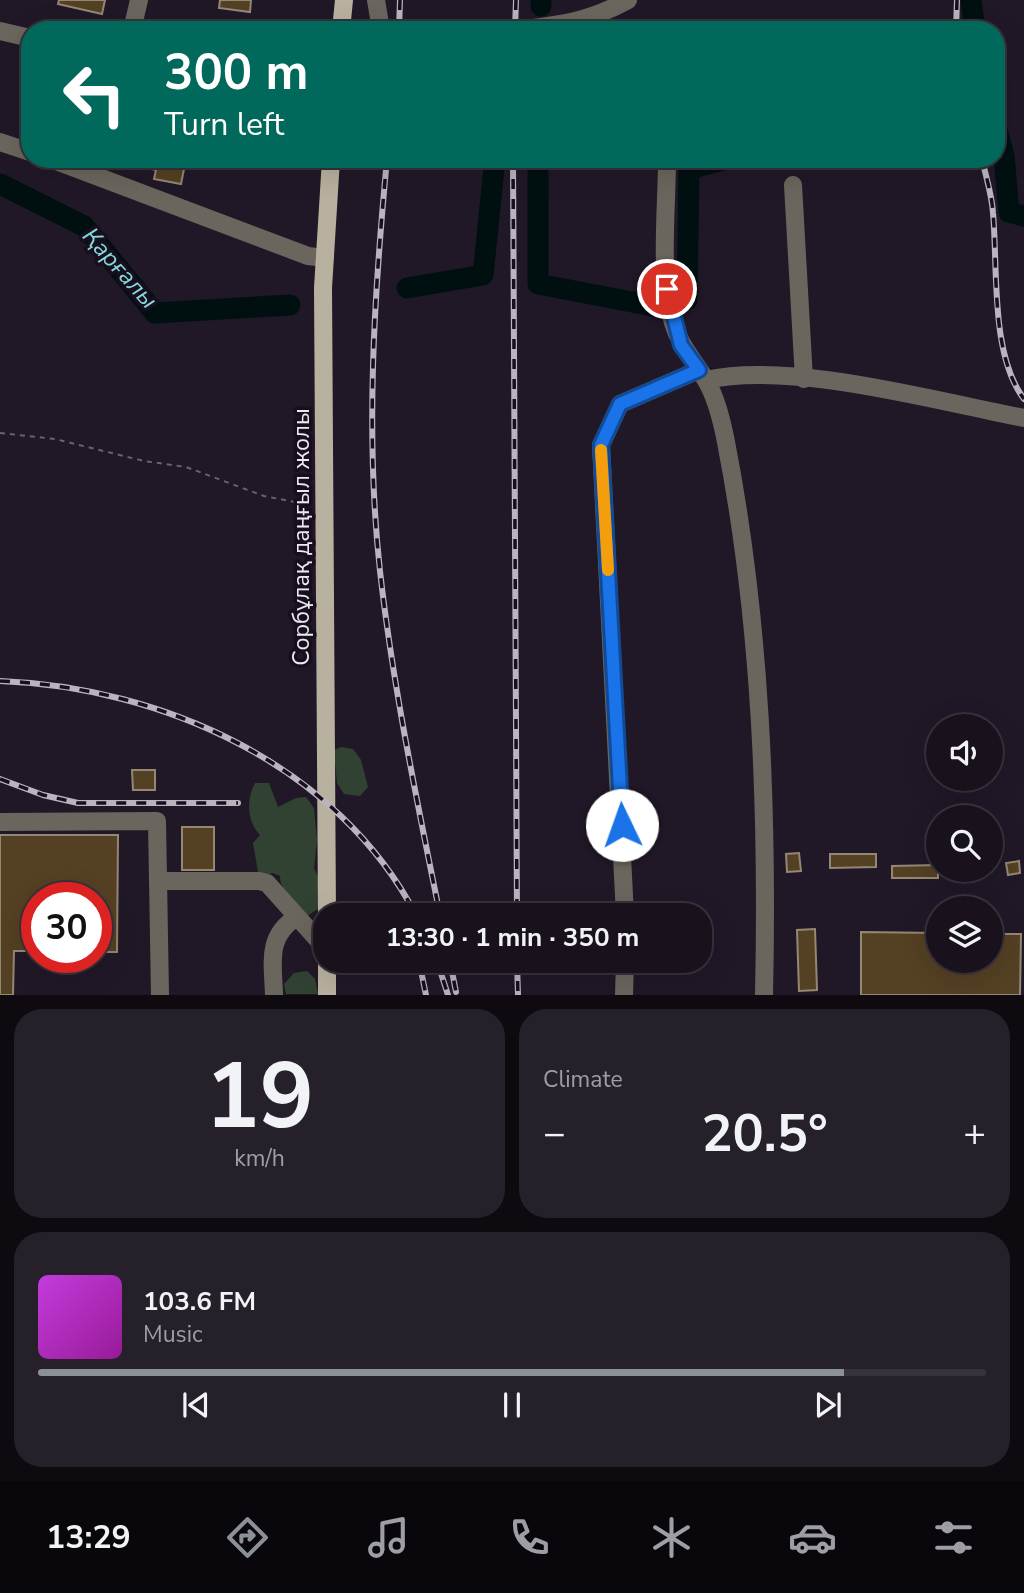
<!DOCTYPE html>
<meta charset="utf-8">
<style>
:root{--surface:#19121d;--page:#26202a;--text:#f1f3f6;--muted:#9f9ea4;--line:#37323b;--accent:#8c9099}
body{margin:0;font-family:"Nunito Sans",sans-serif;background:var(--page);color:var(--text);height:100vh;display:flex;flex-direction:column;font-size:26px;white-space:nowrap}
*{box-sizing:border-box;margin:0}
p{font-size:23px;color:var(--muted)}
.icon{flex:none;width:38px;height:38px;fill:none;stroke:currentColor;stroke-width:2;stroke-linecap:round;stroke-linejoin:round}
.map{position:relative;height:995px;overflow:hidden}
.side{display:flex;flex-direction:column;gap:14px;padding:14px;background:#0e0a10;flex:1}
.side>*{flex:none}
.guide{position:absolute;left:21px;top:21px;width:984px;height:147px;border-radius:28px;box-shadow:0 7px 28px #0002,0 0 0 2px var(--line);background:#00695c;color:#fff;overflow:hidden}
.tools{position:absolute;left:926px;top:714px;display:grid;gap:14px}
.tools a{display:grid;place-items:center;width:77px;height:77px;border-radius:50%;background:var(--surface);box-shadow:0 7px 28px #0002,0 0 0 2px var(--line);font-size:35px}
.speed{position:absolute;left:21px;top:882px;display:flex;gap:14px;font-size:35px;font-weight:700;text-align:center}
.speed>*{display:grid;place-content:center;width:91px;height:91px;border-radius:50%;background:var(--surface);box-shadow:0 7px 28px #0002,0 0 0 2px var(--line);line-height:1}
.speed .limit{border:10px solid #d22;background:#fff;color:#111}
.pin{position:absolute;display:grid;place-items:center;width:60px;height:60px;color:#fff;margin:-30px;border:4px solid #fff;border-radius:50%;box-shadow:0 2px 7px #0007}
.me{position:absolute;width:77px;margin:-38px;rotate:357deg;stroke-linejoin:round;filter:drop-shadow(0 0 5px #0008)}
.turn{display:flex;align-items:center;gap:24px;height:147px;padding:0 28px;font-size:32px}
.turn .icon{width:91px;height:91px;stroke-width:2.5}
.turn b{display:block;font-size:49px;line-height:60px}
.big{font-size:52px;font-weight:700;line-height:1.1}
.side .widget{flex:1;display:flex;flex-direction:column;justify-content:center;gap:10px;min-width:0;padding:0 24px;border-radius:28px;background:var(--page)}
.side .dial{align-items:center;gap:0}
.dial b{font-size:91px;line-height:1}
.song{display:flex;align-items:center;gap:21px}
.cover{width:84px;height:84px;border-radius:10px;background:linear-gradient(135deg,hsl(290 70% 55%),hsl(300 70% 35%))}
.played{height:7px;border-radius:4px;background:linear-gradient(90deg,var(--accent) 85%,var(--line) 85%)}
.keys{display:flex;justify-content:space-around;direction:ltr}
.heat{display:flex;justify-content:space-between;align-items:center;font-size:38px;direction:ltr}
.side .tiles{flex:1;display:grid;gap:14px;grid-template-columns:1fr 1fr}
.widget:last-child{grid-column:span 2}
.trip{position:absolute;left:313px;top:903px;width:399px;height:70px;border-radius:28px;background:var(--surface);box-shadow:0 7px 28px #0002,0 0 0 2px var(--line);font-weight:700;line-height:70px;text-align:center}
.tabs{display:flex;height:112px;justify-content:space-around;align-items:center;background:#0a070c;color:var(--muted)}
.tabs .icon{width:49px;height:49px}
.tabs .current{color:var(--accent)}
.tabs b{font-size:32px;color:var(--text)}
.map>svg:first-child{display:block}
.green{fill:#314232}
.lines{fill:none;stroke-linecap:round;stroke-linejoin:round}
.river{stroke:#001011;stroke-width:21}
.building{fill:#544023;stroke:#948774;stroke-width:2}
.path{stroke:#6a626f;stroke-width:2;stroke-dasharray:5 5;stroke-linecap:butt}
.minor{stroke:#6a665d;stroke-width:18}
.major{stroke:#b9b19f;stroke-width:18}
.rail-casing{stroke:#bab4bf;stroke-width:6}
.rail{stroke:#180f1e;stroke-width:3.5;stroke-dasharray:10;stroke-linecap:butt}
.route-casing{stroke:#114b97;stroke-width:18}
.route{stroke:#1a73e8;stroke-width:12}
.slow{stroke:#f59e0b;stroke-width:12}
.labels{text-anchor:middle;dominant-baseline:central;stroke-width:7;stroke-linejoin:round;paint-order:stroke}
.street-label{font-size:23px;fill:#ede7f1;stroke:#180f1e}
.water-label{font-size:24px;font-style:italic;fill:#85d9dc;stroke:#180f1e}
</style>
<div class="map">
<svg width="1024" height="995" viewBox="0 0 1024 995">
<rect width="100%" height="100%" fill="#211827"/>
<g class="green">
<path d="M 341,747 L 353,749 L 361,760 L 368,787 L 360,796 L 344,794 L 337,783 L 334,750 Z"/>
<path d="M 255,783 L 269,783 L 278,807 L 296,798 L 306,797 L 314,808 L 317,840 L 314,868 L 319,879 L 322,906 L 303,919 C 298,902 280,894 280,876 L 273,873 L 259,878 L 253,843 L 260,835 C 247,822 246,799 255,783 Z"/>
<path d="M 307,971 L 315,979 L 318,994 L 286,994 L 284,984 L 294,973 Z"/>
</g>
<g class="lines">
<g class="river">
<path d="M 971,0 L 975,30"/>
<path d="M 541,6 L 541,0"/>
<path d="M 996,126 L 1004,156 L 1009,212 L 1024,216"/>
<path d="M 538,159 L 538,284 L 653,306 L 687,300 L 689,169 L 726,159"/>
<path d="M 0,184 L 84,226 L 155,313 L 290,305"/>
<path d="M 407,288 L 483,275 L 495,159"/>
</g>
</g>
<g class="building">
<path d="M 59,0 L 105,0 L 102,14 L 58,4 Z"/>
<path d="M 220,0 L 251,0 L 250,12 L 219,8 Z"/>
<path d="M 148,159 L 186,159 L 181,184 L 154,179 L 156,170 L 146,168 Z"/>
<path d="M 132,770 L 155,770 L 155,790 L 133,790 Z"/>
<rect x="182" y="827" width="32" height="43"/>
<path d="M 0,835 L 118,835 L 117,952 L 96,952 L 96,898 L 37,898 L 37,951 L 14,951 L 13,995 L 0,995 Z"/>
<path d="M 799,853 L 801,871 L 787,872 L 786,854 Z"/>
<path d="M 830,854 L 876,854 L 876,867 L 830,868 Z"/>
<path d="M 1019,861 L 1020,873 L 1008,875 L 1006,863 Z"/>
<path d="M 938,865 L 938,878 L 892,878 L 892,866 Z"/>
<path d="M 815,929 L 817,990 L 799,991 L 797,930 Z"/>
<path d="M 861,932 L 938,933 L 938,961 L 990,961 L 990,934 L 1021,934 L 1020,995 L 861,995 Z"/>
</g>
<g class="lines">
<path class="path" d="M 0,433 L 55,439 L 144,461 L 186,467 L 264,496 L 310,505"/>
<g class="minor">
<path d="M 376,0 L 381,30"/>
<path d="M 132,30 L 139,0"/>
<path d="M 516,30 C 560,25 588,22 628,0"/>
<path d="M 0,31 L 30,38"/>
<path d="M 0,142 L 30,152"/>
<path d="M 51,159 L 308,256 L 325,258"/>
<path d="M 667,159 C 667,209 659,275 673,323 C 680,346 695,361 707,382 C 717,400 722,421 726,442 C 761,622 768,811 764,995"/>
<path d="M 793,185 L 804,379"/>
<path d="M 706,380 C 792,361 935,401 1024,418"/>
<path d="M 0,822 L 157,821 L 160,995"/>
<path d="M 158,881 L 259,881 L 267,883 L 326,949"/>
<path d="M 625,915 L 601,445 L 620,404 L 699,370"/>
<path d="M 274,995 C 273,962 266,936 297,917"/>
<path d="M 624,995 L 625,961"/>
</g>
<g class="major">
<path d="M 341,30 L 344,0"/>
<path d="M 327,915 L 323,288 L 331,159"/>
<path d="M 327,961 L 327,995"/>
</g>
<g class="rail-casing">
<g id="rail">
<path d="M 399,30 L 400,0"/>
<path d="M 515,30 L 516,0"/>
<path d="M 956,30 L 957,0"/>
<path d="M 387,159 C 374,296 365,435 380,571 C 393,687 417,801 440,915"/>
<path d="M 513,159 L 517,915"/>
<path d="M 982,159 C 986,177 992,195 993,213 C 998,268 990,354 1024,399"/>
<path d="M 0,681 C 162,687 338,765 416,915"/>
<path d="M 0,779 L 43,795 L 78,803 L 238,803"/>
<path d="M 419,961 L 426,995"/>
<path d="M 437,961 L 448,995"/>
<path d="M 450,961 L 456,992"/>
<path d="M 517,961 L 518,995"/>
</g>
</g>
<use href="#rail" class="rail"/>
</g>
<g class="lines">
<g class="route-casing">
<path id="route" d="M 622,825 L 601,445 L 620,404 L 699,370 L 681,345 L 667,289"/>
</g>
<use href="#route" class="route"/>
<path class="slow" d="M 601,450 L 608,570"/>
</g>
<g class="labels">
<g class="street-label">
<text transform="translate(301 537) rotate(-90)">Сорбұлақ даңғыл жолы</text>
</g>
<g class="water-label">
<text transform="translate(120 268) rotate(48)">Қарғалы</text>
</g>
</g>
</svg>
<div class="tools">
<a><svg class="icon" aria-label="sound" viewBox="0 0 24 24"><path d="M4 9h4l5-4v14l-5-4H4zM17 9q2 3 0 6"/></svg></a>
<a><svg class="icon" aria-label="search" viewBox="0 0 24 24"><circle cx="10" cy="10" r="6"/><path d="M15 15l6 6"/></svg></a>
<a><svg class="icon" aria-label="layers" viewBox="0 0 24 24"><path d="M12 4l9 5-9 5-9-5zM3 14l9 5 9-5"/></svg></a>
</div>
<div class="speed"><div class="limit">30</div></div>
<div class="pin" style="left:667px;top:289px;background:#d93025"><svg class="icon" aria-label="arrive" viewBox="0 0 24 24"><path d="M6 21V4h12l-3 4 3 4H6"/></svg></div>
<svg class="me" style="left:622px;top:825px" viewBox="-20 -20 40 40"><circle r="19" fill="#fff"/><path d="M0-13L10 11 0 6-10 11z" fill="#1a73e8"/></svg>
<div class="trip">13:30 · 1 min · 350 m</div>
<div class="guide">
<div class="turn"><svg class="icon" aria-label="left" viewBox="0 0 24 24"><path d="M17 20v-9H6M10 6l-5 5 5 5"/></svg><div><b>300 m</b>Turn left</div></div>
</div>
</div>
<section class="side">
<div class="tiles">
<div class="widget dial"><b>19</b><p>km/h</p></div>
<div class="widget"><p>Climate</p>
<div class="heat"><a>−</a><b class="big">20.5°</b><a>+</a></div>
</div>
<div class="widget">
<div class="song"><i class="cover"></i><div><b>103.6 FM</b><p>Music</p></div></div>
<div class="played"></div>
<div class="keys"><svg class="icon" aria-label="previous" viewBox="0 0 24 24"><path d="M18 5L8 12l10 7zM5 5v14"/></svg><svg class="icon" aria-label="pause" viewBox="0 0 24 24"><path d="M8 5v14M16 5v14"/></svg><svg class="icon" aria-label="next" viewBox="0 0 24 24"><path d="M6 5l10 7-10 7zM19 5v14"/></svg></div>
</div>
</div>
</section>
<nav class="tabs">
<b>13:29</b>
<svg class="icon current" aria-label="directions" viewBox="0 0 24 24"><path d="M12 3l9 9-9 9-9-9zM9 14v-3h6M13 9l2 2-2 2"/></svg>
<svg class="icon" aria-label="music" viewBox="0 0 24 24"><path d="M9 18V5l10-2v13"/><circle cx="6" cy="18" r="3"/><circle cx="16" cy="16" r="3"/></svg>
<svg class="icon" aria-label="phone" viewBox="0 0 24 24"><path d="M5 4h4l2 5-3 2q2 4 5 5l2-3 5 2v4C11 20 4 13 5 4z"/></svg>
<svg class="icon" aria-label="climate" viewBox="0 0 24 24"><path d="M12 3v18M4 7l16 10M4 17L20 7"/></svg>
<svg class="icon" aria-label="car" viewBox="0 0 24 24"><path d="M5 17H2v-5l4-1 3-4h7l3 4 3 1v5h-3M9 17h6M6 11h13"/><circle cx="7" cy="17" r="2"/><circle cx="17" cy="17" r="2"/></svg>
<svg class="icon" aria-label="filters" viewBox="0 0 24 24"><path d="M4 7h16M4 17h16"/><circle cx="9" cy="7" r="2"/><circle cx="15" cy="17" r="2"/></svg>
</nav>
